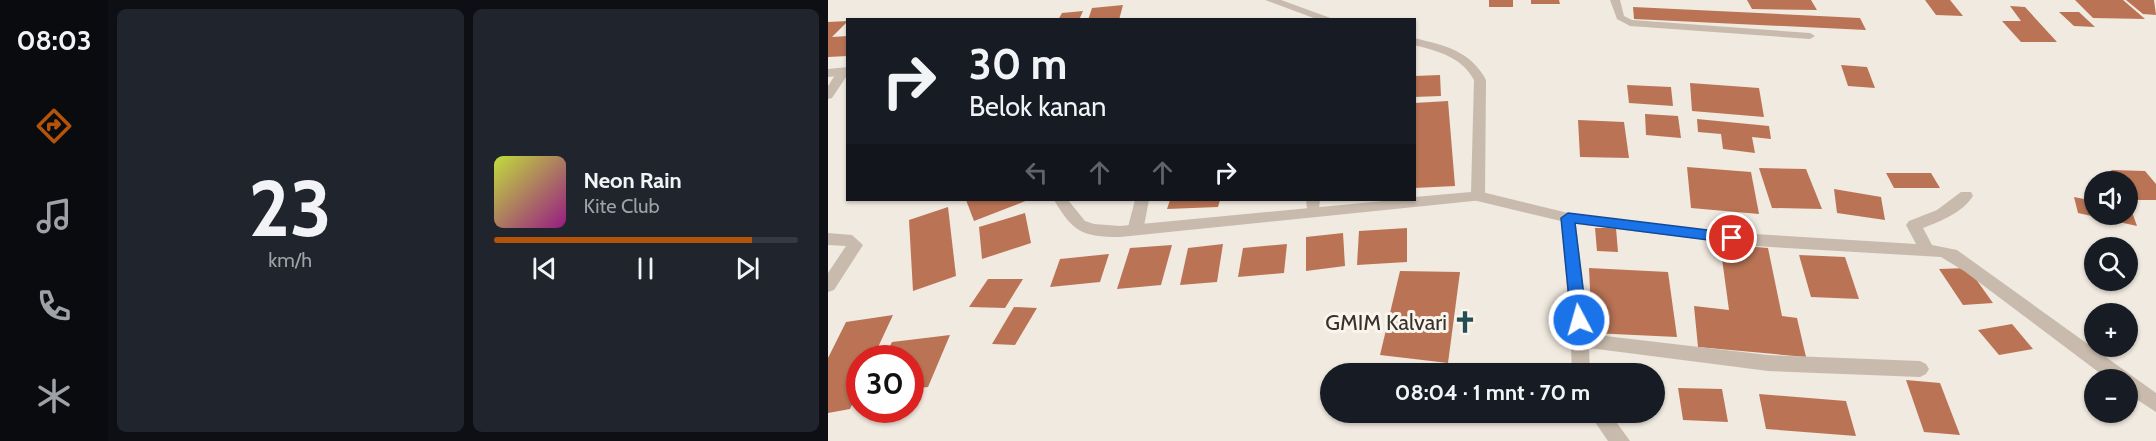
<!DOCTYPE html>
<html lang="id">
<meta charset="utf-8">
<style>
:root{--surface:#171b24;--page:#20242c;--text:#f1f3f6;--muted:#9ea1a6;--line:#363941;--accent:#b45309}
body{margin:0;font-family:Cabin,sans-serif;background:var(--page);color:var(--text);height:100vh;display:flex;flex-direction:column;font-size:22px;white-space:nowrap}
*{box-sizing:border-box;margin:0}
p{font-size:20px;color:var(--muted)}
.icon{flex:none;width:33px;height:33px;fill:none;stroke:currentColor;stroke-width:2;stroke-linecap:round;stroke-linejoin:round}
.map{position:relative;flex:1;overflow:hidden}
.drawer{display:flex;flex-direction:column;gap:9px;padding:9px;background:#0d0f14;width:720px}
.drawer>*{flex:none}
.guide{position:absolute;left:18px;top:18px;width:570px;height:183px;border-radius:0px;box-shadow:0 2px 4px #0004;background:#171b24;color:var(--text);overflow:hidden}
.buttons{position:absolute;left:1256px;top:171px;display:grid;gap:12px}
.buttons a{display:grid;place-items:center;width:54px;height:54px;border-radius:50%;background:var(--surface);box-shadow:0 2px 4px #0004;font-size:30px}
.speed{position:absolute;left:18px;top:345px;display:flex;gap:12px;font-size:30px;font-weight:700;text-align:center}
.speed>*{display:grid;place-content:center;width:78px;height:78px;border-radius:50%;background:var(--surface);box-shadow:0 2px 4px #0004;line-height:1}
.speed .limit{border:9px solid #d22;background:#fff;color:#111}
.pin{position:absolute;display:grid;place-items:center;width:51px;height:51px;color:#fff;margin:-26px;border:3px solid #fff;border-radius:50%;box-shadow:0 2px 6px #0007}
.me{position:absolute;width:66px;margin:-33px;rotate:354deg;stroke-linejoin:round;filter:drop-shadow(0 0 4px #0008)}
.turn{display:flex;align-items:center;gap:21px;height:126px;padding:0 24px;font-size:27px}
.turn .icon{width:78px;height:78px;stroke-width:2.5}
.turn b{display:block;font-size:42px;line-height:51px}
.lanes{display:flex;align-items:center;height:57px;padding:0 24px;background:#0003;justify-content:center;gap:30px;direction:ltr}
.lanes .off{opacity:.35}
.drawer .tile{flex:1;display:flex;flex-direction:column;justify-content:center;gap:9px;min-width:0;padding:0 21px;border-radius:9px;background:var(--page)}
.drawer .dial{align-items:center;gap:0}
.dial b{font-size:78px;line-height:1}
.song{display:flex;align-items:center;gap:18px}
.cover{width:72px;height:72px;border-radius:9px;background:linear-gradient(135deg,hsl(70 70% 55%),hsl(310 70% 35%))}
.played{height:6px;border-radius:3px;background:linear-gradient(90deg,var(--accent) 85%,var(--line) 85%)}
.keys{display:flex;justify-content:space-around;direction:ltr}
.drawer .tiles{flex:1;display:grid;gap:9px;grid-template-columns:repeat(2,1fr)}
.trip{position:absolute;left:492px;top:363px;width:345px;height:60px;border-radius:30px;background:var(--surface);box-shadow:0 2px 4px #0004;font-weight:800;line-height:60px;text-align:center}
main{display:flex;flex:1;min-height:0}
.tabs{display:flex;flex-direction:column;width:108px;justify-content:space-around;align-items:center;background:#090b0e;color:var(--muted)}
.tabs .icon{width:42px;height:42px}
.tabs .current{color:var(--accent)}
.tabs b{font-size:27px;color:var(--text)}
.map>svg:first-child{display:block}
.building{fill:#ba7455}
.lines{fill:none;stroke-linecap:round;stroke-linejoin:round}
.service{fill:#c8bbad;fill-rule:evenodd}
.minor{fill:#c8bbad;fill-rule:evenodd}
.tertiary{fill:#c8bbad;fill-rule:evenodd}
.route{fill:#1a73e8;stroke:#114b97;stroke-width:1.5}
.labels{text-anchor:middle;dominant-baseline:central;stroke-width:6;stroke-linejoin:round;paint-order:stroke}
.poi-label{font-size:22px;fill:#37302b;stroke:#f9f4ec;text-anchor:end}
</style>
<main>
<nav class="tabs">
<b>08:03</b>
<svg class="icon current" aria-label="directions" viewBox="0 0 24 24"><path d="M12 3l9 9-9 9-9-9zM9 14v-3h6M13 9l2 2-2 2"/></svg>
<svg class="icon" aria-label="music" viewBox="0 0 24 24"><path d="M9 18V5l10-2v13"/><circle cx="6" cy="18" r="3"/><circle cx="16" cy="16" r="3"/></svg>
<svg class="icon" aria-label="phone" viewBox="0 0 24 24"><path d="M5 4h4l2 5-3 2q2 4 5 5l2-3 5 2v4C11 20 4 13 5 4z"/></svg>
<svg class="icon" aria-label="climate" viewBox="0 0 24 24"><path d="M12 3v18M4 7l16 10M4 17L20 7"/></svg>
</nav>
<section class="drawer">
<div class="tiles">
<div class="tile dial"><b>23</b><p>km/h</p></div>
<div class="tile">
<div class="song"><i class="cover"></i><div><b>Neon Rain</b><p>Kite Club</p></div></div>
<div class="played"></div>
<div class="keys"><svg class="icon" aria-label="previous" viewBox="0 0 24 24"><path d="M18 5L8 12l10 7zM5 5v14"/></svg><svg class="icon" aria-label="pause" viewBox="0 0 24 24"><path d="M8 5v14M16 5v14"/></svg><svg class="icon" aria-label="next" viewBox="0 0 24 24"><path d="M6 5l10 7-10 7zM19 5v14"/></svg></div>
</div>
</div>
</section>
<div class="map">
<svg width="1328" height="441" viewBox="0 0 1328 441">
<rect width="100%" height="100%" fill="#f1eae0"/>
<g class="building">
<rect x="661" y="0" width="24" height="7"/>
<path d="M 703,0 L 731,0 L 732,4 L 703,4 Z"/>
<path d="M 919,0 L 983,0 L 989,10 L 924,9 Z"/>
<path d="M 1097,0 L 1122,0 L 1135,16 L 1108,15 Z"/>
<path d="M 1247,0 L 1295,0 L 1317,19 L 1265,18 Z"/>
<path d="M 1298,0 L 1326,0 L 1328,15 L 1315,14 Z"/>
<path d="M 295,5 L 291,20 L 260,20 L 264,8 Z"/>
<path d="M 1182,6 L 1197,7 L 1229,42 L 1193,42 L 1174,21 L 1193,21 Z"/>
<path d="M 805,7 L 1032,18 L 1038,30 L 806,19 Z"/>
<path d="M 255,11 L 251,20 L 230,20 L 234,13 Z"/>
<path d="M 1231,12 L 1251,12 L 1267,27 L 1246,26 Z"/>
<path d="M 20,21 L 4,37 L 20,36 L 20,56 L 0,57 L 0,22 Z"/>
<path d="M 1013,65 L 1039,67 L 1047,88 L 1020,86 Z"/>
<path d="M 612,75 L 613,96 L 586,97 L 586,76 Z"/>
<path d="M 862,83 L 931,88 L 936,117 L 864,111 Z"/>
<path d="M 799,85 L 843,87 L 845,106 L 801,103 Z"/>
<path d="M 620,101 L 627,186 L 586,188 L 586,103 Z"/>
<path d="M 817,114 L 850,116 L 853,138 L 818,135 Z"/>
<path d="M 869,119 L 941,126 L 943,139 L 924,137 L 927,153 L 895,149 L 893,134 L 870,132 Z"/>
<path d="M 750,120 L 796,122 L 801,158 L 752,157 Z"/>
<path d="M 859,167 L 923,172 L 931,214 L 863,208 Z"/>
<path d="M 931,168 L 978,169 L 994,209 L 944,208 Z"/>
<path d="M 1283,170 L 1317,171 L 1328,184 L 1328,200 L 1307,200 L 1299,190 L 1299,182 L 1292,182 Z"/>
<path d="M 1058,173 L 1103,173 L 1112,188 L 1066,188 Z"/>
<path d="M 1006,189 L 1053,197 L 1057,220 L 1009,213 Z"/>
<path d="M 1246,197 L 1266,201 L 1266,214 L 1299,214 L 1299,208 L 1303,209 L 1309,226 L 1250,213 Z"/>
<path d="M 138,200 L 200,200 L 146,221 Z"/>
<path d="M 342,200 L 392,200 L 390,207 L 339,209 Z"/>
<path d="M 120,207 L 128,276 L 85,291 L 81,220 Z"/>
<path d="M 197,213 L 203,243 L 154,259 L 151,227 Z"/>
<path d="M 579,228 L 579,262 L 529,265 L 531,231 Z"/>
<path d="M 767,228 L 788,228 L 790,252 L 769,251 Z"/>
<path d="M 515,233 L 517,266 L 478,271 L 478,237 Z"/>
<path d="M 395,244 L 389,282 L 352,285 L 360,248 Z"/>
<path d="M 459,244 L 456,273 L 410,277 L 415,248 Z"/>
<path d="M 892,244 L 940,248 L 954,316 L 969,318 L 978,357 L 870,347 L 866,306 L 901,310 Z"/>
<path d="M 344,245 L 333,285 L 289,289 L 302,248 Z"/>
<path d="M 281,254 L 272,282 L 222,287 L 232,259 Z"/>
<path d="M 971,255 L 1017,257 L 1031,299 L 983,297 Z"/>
<path d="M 761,268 L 840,272 L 849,337 L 764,333 Z"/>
<path d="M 1140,268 L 1165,303 L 1135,305 L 1111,269 Z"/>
<path d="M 572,271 L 632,272 L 620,363 L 552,355 Z"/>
<path d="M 160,279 L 195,279 L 177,308 L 141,307 Z"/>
<path d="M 186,307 L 209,308 L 187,345 L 164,344 Z"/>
<path d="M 65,315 L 45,358 L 32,358 L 32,388 L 22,409 L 0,413 L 0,358 L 18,322 Z"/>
<path d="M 1184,324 L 1205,349 L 1171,355 L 1150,330 Z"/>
<path d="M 122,335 L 100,387 L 82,389 L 82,358 L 56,358 L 64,342 Z"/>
<path d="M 1078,380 L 1112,383 L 1132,435 L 1096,432 Z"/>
<path d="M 850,388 L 894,389 L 900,422 L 855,420 Z"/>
<path d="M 931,394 L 1018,401 L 1028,436 L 938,429 Z"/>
</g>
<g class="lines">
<path class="service" d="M 782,0 L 792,0 L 796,16 L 804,20 L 982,33 L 987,36 L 982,39 L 802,26 L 789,19 Z"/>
<g class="minor">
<path d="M 15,68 L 19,69 L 20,74 L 4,98 L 0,99 L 0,86 L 11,69 Z"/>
<path d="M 650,191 L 740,213 L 817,224 L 926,234 L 1088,244 L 1078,225 L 1081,221 L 1109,210 L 1133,192 L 1143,192 L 1145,196 C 1134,213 1113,221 1095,228 L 1104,245 L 1129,250 L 1328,393 L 1328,412 L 1299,393 L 1299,380 L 1281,380 L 1136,271 L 1113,257 L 926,246 L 748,224 L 760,334 L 940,355 L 1092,361 L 1098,364 L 1101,369 L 1098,374 L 1092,377 L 940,371 L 761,348 L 762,374 L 744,374 L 742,320 L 733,221 L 645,200 L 643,196 Z"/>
<path d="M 307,200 L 321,200 L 315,231 L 312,235 L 302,235 L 299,231 Z"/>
<path d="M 478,200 L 492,200 L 490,217 L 480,217 Z"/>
<path d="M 0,233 L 24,235 L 35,245 L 6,290 L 0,292 L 0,273 L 18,246 L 0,245 Z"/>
<path d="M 760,412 L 781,412 L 802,441 L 780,441 Z"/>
</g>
<g class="tertiary">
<path d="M 437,0 L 453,0 L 508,20 L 491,20 Z"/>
<path d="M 586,38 C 616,45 643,51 658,80 L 657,196 L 655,200 L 292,237 C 254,237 245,232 226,200 L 240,200 L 257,221 L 266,224 L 292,226 L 566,200 L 586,200 L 586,197 L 643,192 L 646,80 C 634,57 610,51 586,45 Z"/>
<path d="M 20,67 L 20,75 L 0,77 L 0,69 Z"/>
</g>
</g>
<path class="route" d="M 740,213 L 904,233 L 911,238 L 904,243 L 747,223 L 759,320 L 756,325 L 751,327 L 745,325 L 743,320 L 733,218 Z"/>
<defs>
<g id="church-bare" transform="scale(1.8)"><path d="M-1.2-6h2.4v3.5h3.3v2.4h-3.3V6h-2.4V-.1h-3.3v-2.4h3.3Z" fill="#244e55" stroke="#f9f4ec" stroke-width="2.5" paint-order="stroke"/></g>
</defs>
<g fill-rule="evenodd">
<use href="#church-bare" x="637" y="322"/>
</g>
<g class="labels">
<g class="poi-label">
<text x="619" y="322">GMIM Kalvari</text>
</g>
</g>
</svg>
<div class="buttons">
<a><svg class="icon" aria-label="sound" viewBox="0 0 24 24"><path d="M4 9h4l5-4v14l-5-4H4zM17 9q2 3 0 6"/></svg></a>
<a><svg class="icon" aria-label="search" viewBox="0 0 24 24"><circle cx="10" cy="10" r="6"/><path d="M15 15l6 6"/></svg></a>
<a>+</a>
<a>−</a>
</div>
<div class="speed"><div class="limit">30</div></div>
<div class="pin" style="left:904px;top:238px;background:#d93025"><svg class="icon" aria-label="arrive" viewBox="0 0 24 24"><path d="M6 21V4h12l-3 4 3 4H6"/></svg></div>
<svg class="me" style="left:751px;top:320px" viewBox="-20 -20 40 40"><circle r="17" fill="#1a73e8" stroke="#fff" stroke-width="3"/><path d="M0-11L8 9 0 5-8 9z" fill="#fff"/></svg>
<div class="trip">08:04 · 1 mnt · 70 m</div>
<div class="guide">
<div class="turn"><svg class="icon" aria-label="right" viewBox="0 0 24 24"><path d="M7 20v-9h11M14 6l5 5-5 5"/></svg><div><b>30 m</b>Belok kanan</div></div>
<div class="lanes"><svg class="icon off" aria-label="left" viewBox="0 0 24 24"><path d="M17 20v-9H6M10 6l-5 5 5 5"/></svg><svg class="icon off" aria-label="ahead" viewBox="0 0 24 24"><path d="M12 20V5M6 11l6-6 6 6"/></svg><svg class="icon off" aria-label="ahead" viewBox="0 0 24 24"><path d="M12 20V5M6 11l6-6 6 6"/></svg><svg class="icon" aria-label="right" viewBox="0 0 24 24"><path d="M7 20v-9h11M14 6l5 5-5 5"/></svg></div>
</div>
</div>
</main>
